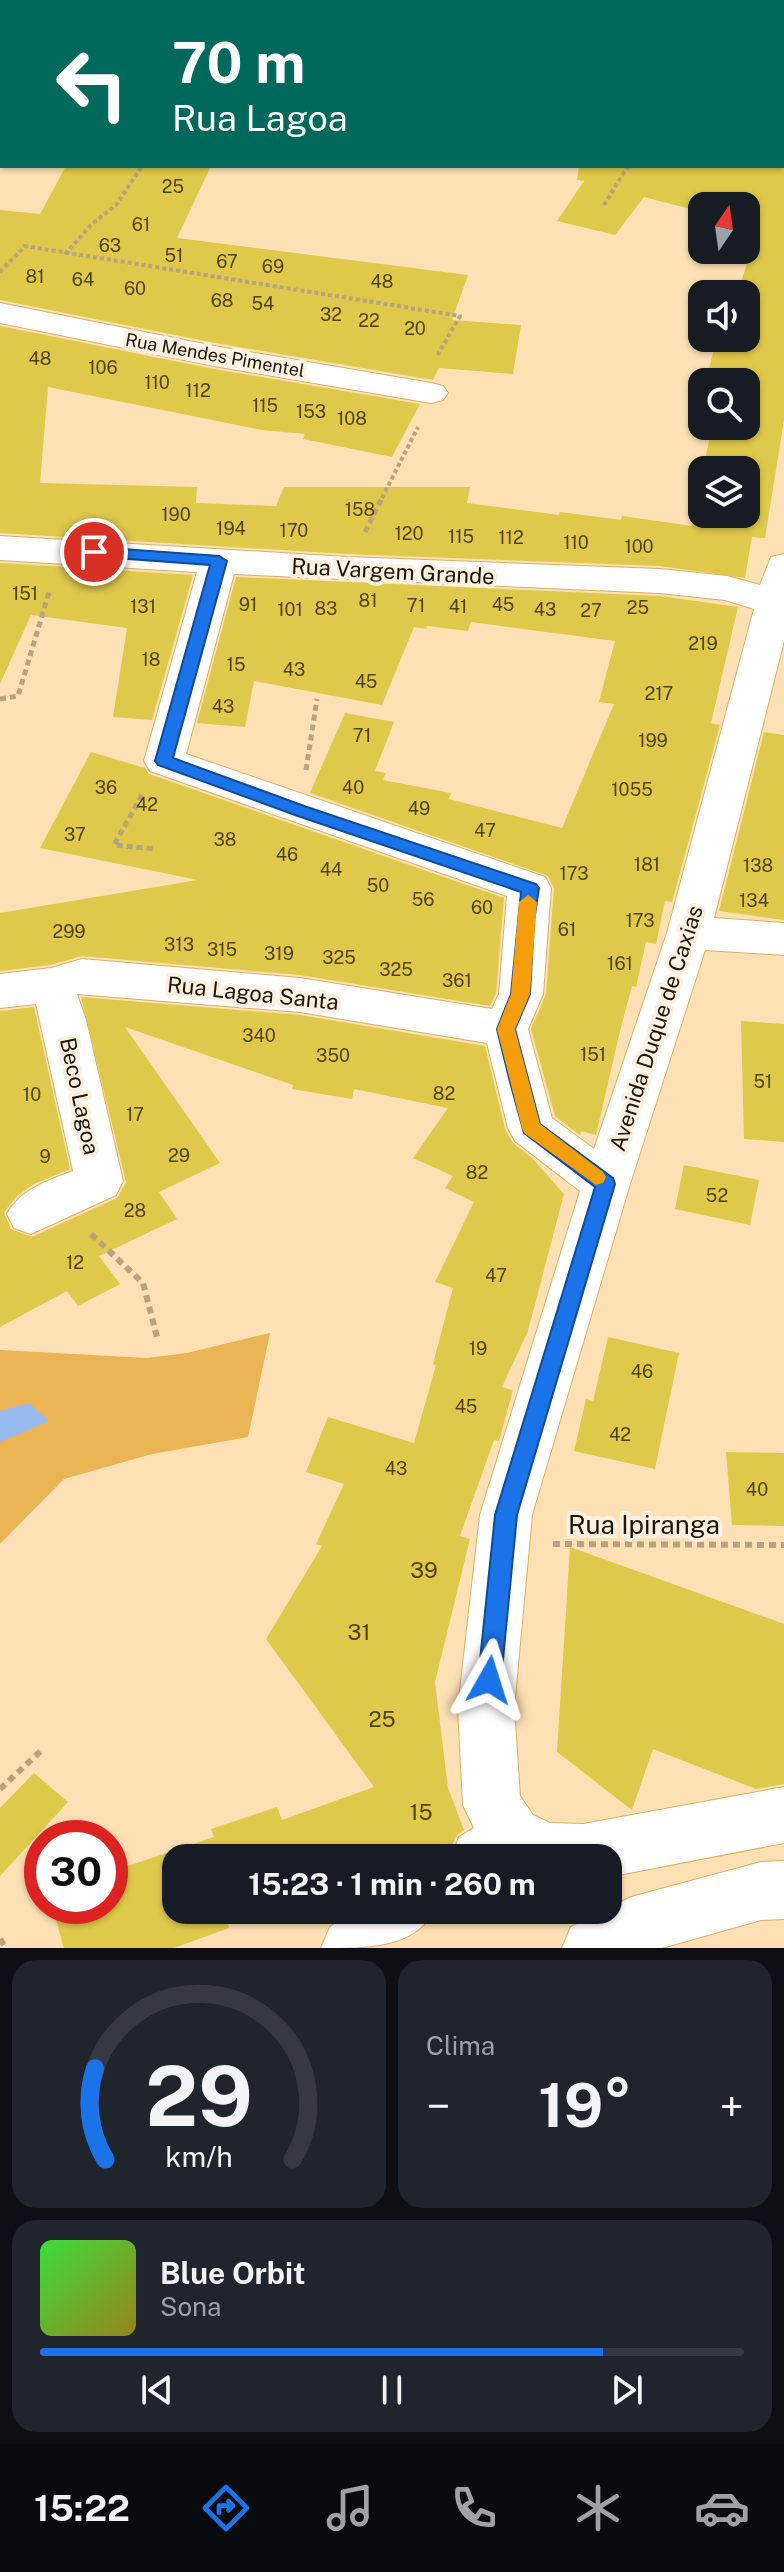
<!DOCTYPE html>
<html lang="pt">
<meta charset="utf-8">
<style>
:root{--surface:#171b24;--page:#20242c;--text:#f1f3f6;--muted:#9ea1a6;--line:#363941;--accent:#1a73e8}
body{margin:0;font-family:"Public Sans",sans-serif;background:var(--page);color:var(--text);height:100vh;display:flex;flex-direction:column;font-size:30px;white-space:nowrap}
*{box-sizing:border-box;margin:0}
p{font-size:26px;color:var(--muted)}
.icon{flex:none;width:44px;height:44px;fill:none;stroke:currentColor;stroke-width:2;stroke-linecap:round;stroke-linejoin:round}
.map{position:relative;height:1948px;overflow:hidden}
.details{display:flex;flex-direction:column;gap:12px;padding:12px;background:#0d0f14;flex:1}
.details>*{flex:none}
.top-card{position:absolute;left:0px;top:0px;width:784px;height:168px;box-shadow:0 2px 6px #0004;background:#00695c;color:#fff;overflow:hidden}
.needle{width:52px;rotate:13deg}
.fabs{position:absolute;left:688px;top:192px;display:grid;gap:16px}
.fabs a{display:grid;place-items:center;width:72px;height:72px;border-radius:16px;background:var(--surface);box-shadow:0 2px 6px #0004;font-size:40px}
.speed{position:absolute;left:24px;top:1820px;display:flex;gap:16px;font-size:40px;font-weight:700;text-align:center}
.speed>*{display:grid;place-content:center;width:104px;height:104px;border-radius:50%;background:var(--surface);box-shadow:0 2px 6px #0004;line-height:1}
.speed .limit{border:12px solid #d22;background:#fff;color:#111}
.pin{position:absolute;display:grid;place-items:center;width:68px;height:68px;color:#fff;margin:-34px;border:4px solid #fff;border-radius:50%;box-shadow:0 2px 8px #0007}
.me{position:absolute;width:88px;margin:-44px;rotate:6deg;stroke-linejoin:round;filter:drop-shadow(0 0 6px #0008)}
.turn{display:flex;align-items:center;gap:28px;height:168px;padding:0 40px;font-size:36px}
.turn .icon{width:104px;height:104px;stroke-width:2.5}
.turn b{display:block;font-size:56px;line-height:68px}
.big{font-size:60px;font-weight:700;line-height:1.1}
.details .card{flex:1;display:flex;flex-direction:column;justify-content:center;gap:12px;min-width:0;padding:0 28px;border-radius:24px;background:var(--page)}
.details .dial{align-items:center;gap:0}
.dial svg{height:208px;overflow:visible;fill:none;stroke:var(--line);stroke-width:7;stroke-linecap:round;text-anchor:middle}
.dial text{fill:var(--text);stroke:none}
.song{display:flex;align-items:center;gap:24px}
.cover{width:96px;height:96px;border-radius:12px;background:linear-gradient(135deg,hsl(120 70% 55%),hsl(50 70% 35%))}
.played{height:8px;border-radius:4px;background:linear-gradient(90deg,var(--accent) 80%,var(--line) 80%)}
.keys{display:flex;justify-content:space-around;direction:ltr}
.heat{display:flex;justify-content:space-between;align-items:center;font-size:44px;direction:ltr}
.details .tiles{flex:1;display:grid;gap:12px;grid-template-columns:1fr 1fr}
.card:last-child{grid-column:span 2}
.trip{position:absolute;left:162px;top:1844px;width:460px;height:80px;border-radius:24px;background:var(--surface);box-shadow:0 2px 6px #0004;font-weight:700;line-height:80px;text-align:center}
.dock{display:flex;height:128px;justify-content:space-around;align-items:center;background:#090b0e;color:var(--muted)}
.dock .icon{width:56px;height:56px}
.dock .active{color:var(--accent)}
.dock b{font-size:36px;color:var(--text)}
.map>svg:first-child{display:block}
.green{fill:#eab354}
.water{fill:#97baf0}
.building{fill:#dfc94b}
.lines{fill:none;stroke-linecap:round;stroke-linejoin:round}
.minor-casing{stroke:#ddaf62;stroke-width:2}
.highway-casing{stroke:#ddaf62;stroke-width:2}
.path-far2{stroke:#b9a27c;stroke-width:4;stroke-dasharray:4 3;stroke-linecap:butt}
.path-far1{stroke:#b9a27c;stroke-width:5;stroke-dasharray:6 4;stroke-linecap:butt}
.path{stroke:#b9a27c;stroke-width:6;stroke-dasharray:7 5;stroke-linecap:butt}
.minor{fill:#fff;fill-rule:evenodd}
.highway{fill:#fff;fill-rule:evenodd}
.route{fill:#1a73e8;stroke:#114b97;stroke-width:2}
.slow{fill:#f59e0b}
.labels{text-anchor:middle;dominant-baseline:central;stroke-width:8;stroke-linejoin:round;paint-order:stroke}
.number-label{font-size:18px;fill:#524213}
.far-street-label{font-size:18px;fill:#231500;stroke:#fbf1e3}
.street-label{font-size:22px;fill:#231500;stroke:#fbf1e3}
.near-number-label{font-size:22px;fill:#524213}
.near-street-label{font-size:26px;fill:#231500;stroke:#fbf1e3}
</style>
<div class="map">
<svg width="784" height="1948" viewBox="0 0 784 1948">
<rect width="100%" height="100%" fill="#fde1b4"/>
<path class="green" d="M 270,1333 L 248,1437 L 152,1454 L 64,1479 L 0,1544 L 0,1350 L 147,1358 L 187,1353 Z"/>
<path class="water" d="M 29,1403 L 49,1421 L 0,1442 L 0,1411 Z"/>
<g class="building">
<path d="M 66,166 L 211,166 L 177,238 L 468,275 L 452,320 L 521,325 L 513,374 L 439,368 L 433,380 L 215,343 L 0,300 L 0,210 L 40,214 Z"/>
<path d="M 579,166 L 784,166 L 784,420 L 765,538 L 752,537 L 745,578 L 660,566 L 347,554 L 0,533 L 0,326 L 214,369 L 420,404 L 392,457 L 303,439 L 305,434 L 262,430 L 48,387 L 40,483 L 197,487 L 196,503 L 276,506 L 284,487 L 470,487 L 467,503 L 559,515 L 560,512 L 621,520 L 622,516 L 692,526 L 702,475 L 702,514 L 746,514 L 746,470 L 703,470 L 712,426 L 746,426 L 746,382 L 706,380 L 717,338 L 746,338 L 746,294 L 737,294 L 759,227 L 746,223 L 746,206 L 702,206 L 702,212 L 644,197 L 615,235 L 557,221 L 584,181 L 577,180 Z"/>
<path d="M 0,563 L 193,575 L 152,720 L 113,717 L 127,628 L 31,615 L 0,684 Z"/>
<path d="M 236,577 L 660,596 L 738,607 L 711,723 L 720,725 L 672,902 L 665,901 L 656,944 L 646,942 L 636,987 L 632,986 L 620,1031 L 596,1135 L 581,1131 L 580,1135 L 555,1116 L 531,1029 L 546,994 L 554,888 L 548,876 L 310,793 L 345,713 L 394,722 L 375,771 L 386,773 L 383,780 L 451,793 L 449,799 L 562,828 L 614,704 L 599,702 L 615,641 L 471,622 L 468,631 L 427,626 L 426,629 L 414,627 L 382,705 L 254,681 L 245,727 L 197,723 Z"/>
<path d="M 764,732 L 784,735 L 784,920 L 719,911 Z"/>
<path d="M 91,752 L 145,768 L 149,774 L 504,898 L 496,993 L 490,1006 L 300,975 L 82,956 L 50,965 L 0,971 L 0,913 L 198,880 L 40,848 Z"/>
<path d="M 81,997 L 300,1015 L 485,1046 L 505,1129 L 513,1143 L 532,1158 L 564,1194 L 528,1331 L 502,1387 L 513,1390 L 499,1441 L 494,1440 L 460,1536 L 470,1539 L 435,1682 L 448,1788 L 464,1830 L 456,1836 L 451,1849 L 426,1858 L 176,1858 L 176,1910 L 257,1910 L 227,1921 L 229,1928 L 174,1948 L 64,1948 L 52,1906 L 110,1906 L 110,1872 L 214,1837 L 211,1829 L 277,1807 L 282,1820 L 374,1787 L 266,1639 L 322,1546 L 316,1544 L 344,1484 L 306,1472 L 328,1417 L 414,1443 L 436,1365 L 433,1364 L 453,1288 L 435,1282 L 474,1202 L 445,1188 L 453,1176 L 413,1158 L 448,1108 L 354,1089 L 352,1099 L 292,1089 L 293,1085 L 125,1027 L 220,1163 L 159,1192 L 177,1219 L 99,1256 L 120,1284 L 78,1306 L 67,1291 L 0,1327 L 0,1011 L 34,1007 L 70,1169 L 34,1184 L 17,1196 L 4,1212 L 11,1229 L 32,1237 L 117,1198 L 126,1182 Z"/>
<path d="M 741,1021 L 784,1024 L 784,1142 L 744,1139 Z"/>
<path d="M 684,1165 L 759,1180 L 750,1225 L 675,1209 Z"/>
<path d="M 608,1337 L 679,1353 L 655,1469 L 574,1451 L 586,1399 L 593,1401 Z"/>
<path d="M 726,1452 L 784,1453 L 784,1526 L 732,1525 Z"/>
<path d="M 570,1547 L 784,1624 L 784,1784 L 756,1789 L 653,1749 L 632,1810 L 557,1752 Z"/>
<path d="M 34,1773 L 68,1802 L 0,1876 L 0,1808 Z"/>
</g>
<g class="lines">
<g class="minor-casing">
<g id="minor">
<path d="M 185,0 L 219,0 L 220,2 L 186,2 Z"/>
<rect x="782" y="135" width="2" height="18"/>
<path d="M 0,303 L 214,346 L 431,383 L 443,386 L 448,393 L 443,400 L 431,403 L 214,366 L 0,323 Z"/>
<path d="M 0,536 L 347,557 L 660,569 L 727,576 L 760,585 L 771,557 L 784,554 L 784,641 L 714,918 L 784,923 L 784,955 L 705,950 L 630,1184 L 532,1515 L 514,1708 L 520,1796 L 533,1815 L 550,1823 L 583,1824 L 784,1787 L 784,1843 L 608,1877 L 608,1858 L 451,1858 L 459,1837 L 474,1828 L 463,1805 L 458,1708 L 480,1515 L 580,1191 L 515,1141 L 508,1128 L 487,1043 L 300,1012 L 77,994 L 86,1020 L 123,1181 L 116,1195 L 31,1234 L 14,1228 L 7,1214 C 19,1190 49,1180 73,1171 L 36,1004 L 0,1008 L 0,974 L 51,968 L 82,959 L 300,978 L 492,1009 L 499,994 L 507,896 L 150,771 L 144,761 L 197,572 L 0,560 ZM 234,574 L 660,593 L 725,600 L 754,609 L 667,933 L 594,1149 L 552,1118 L 528,1029 L 543,994 L 551,888 L 545,877 L 186,754 Z"/>
<path d="M 355,1910 L 435,1910 C 414,1948 369,1948 321,1948 L 330,1927 Z"/>
</g>
</g>
<g class="highway-casing">
<path id="highway" d="M 784,1861 L 784,1919 L 761,1920 L 662,1948 L 562,1948 L 571,1927 L 631,1897 L 761,1862 Z"/>
</g>
<g class="path-far2">
<path d="M 604,205 L 628,166"/>
<path d="M 65,254 L 92,224 L 116,205 L 142,166"/>
<path d="M 0,272 L 25,246 L 460,316 L 436,358"/>
<path d="M 382,498 L 418,427"/>
</g>
<g class="path-far1">
<path d="M 365,532 L 383,496"/>
<path d="M 0,699 L 18,696 L 50,589"/>
<path d="M 306,770 L 317,699"/>
<path d="M 142,795 L 114,845 L 156,849"/>
</g>
<g class="path">
<path d="M 91,1234 L 143,1283 L 158,1341"/>
<path d="M 553,1544 L 784,1545"/>
<path d="M 0,1789 L 43,1749"/>
<path d="M 0,1939 L 6,1948"/>
</g>
<use href="#minor" class="minor"/>
<use href="#highway" class="highway"/>
</g>
<path class="route" d="M 94,547 L 219,556 L 227,561 L 173,758 L 307,807 L 536,884 L 539,888 L 534,921 L 530,994 L 515,1029 L 540,1124 L 613,1178 L 615,1184 L 517,1515 L 501,1680 L 497,1688 L 489,1691 L 481,1688 L 478,1680 L 495,1515 L 595,1187 L 524,1133 L 510,1082 L 497,1029 L 511,994 L 521,892 L 295,815 L 158,765 L 155,761 L 210,565 L 88,556 L 86,552 Z"/>
<path class="slow" d="M 528,895 L 537,902 L 530,994 L 515,1029 L 540,1124 L 603,1172 L 606,1177 L 603,1183 L 596,1185 L 524,1133 L 522,1128 L 497,1029 L 511,994 L 519,902 Z"/>
<g class="labels">
<g class="number-label">
<text x="173" y="186">25</text>
<text x="141" y="224">61</text>
<text x="110" y="245">63</text>
<text x="174" y="255">51</text>
<text x="227" y="261">67</text>
<text x="273" y="266">69</text>
<text x="35" y="276">81</text>
<text x="83" y="279">64</text>
<text x="382" y="281">48</text>
<text x="135" y="288">60</text>
<text x="222" y="300">68</text>
<text x="263" y="303">54</text>
<text x="331" y="314">32</text>
<text x="369" y="320">22</text>
<text x="415" y="328">20</text>
<text x="40" y="358">48</text>
<text x="103" y="367">106</text>
<text x="157" y="382">110</text>
<text x="198" y="390">112</text>
<text x="265" y="405">115</text>
<text x="311" y="411">153</text>
<text x="352" y="418">108</text>
<text x="360" y="509">158</text>
<text x="176" y="514">190</text>
<text x="231" y="528">194</text>
<text x="294" y="530">170</text>
<text x="409" y="533">120</text>
<text x="461" y="536">115</text>
<text x="511" y="537">112</text>
<text x="576" y="542">110</text>
<text x="639" y="546">100</text>
<text x="25" y="593">151</text>
<text x="368" y="600">81</text>
<text x="248" y="604">91</text>
<text x="503" y="604">45</text>
<text x="416" y="605">71</text>
<text x="143" y="606">131</text>
<text x="458" y="606">41</text>
<text x="638" y="607">25</text>
<text x="326" y="608">83</text>
<text x="290" y="609">101</text>
<text x="545" y="609">43</text>
<text x="591" y="610">27</text>
<text x="703" y="643">219</text>
<text x="151" y="659">18</text>
<text x="236" y="664">15</text>
<text x="294" y="669">43</text>
<text x="366" y="681">45</text>
<text x="659" y="693">217</text>
<text x="223" y="706">43</text>
<text x="362" y="735">71</text>
<text x="653" y="740">199</text>
<text x="106" y="787">36</text>
<text x="353" y="787">40</text>
<text x="632" y="789">1055</text>
<text x="147" y="804">42</text>
<text x="419" y="808">49</text>
<text x="485" y="830">47</text>
<text x="75" y="834">37</text>
<text x="225" y="839">38</text>
<text x="287" y="854">46</text>
<text x="647" y="864">181</text>
<text x="758" y="865">138</text>
<text x="331" y="869">44</text>
<text x="574" y="873">173</text>
<text x="378" y="885">50</text>
<text x="423" y="899">56</text>
<text x="754" y="900">134</text>
<text x="482" y="907">60</text>
<text x="640" y="920">173</text>
<text x="567" y="929">61</text>
<text x="69" y="931">299</text>
<text x="179" y="944">313</text>
<text x="222" y="949">315</text>
<text x="279" y="953">319</text>
<text x="339" y="957">325</text>
<text x="620" y="963">161</text>
<text x="396" y="969">325</text>
<text x="457" y="980">361</text>
<text x="259" y="1035">340</text>
<text x="593" y="1054">151</text>
<text x="333" y="1055">350</text>
<text x="763" y="1081">51</text>
<text x="444" y="1093">82</text>
<text x="32" y="1094">10</text>
<text x="135" y="1114">17</text>
<text x="179" y="1155">29</text>
<text x="45" y="1156">9</text>
<text x="477" y="1172">82</text>
<text x="717" y="1195">52</text>
<text x="135" y="1210">28</text>
<text x="75" y="1262">12</text>
<text x="496" y="1275">47</text>
<text x="478" y="1348">19</text>
<text x="642" y="1371">46</text>
<text x="466" y="1406">45</text>
<text x="620" y="1434">42</text>
<text x="396" y="1468">43</text>
<text x="757" y="1489">40</text>
</g>
<g class="far-street-label">
<text transform="translate(215 355) rotate(10)">Rua Mendes Pimentel</text>
</g>
<g class="street-label">
<text transform="translate(393 571) rotate(3)">Rua Vargem Grande</text>
<text transform="translate(253 993) rotate(6)">Rua Lagoa Santa</text>
<text transform="translate(656 1028) rotate(-72)">Avenida Duque de Caxias</text>
<text transform="translate(80 1096) rotate(78)">Beco Lagoa</text>
</g>
<g class="near-number-label">
<text x="424" y="1570">39</text>
<text x="359" y="1632">31</text>
<text x="382" y="1719">25</text>
<text x="421" y="1812">15</text>
</g>
<g class="near-street-label">
<text x="644" y="1524">Rua Ipiranga</text>
</g>
</g>
</svg>
<div class="fabs">
<a><svg class="needle" viewBox="-14 -14 28 28"><path d="M0-13l5 13h-10z" fill="#e53935"/><path d="M0 13l5-13h-10z" fill="#9ea1a6"/></svg></a>
<a><svg class="icon" aria-label="sound" viewBox="0 0 24 24"><path d="M4 9h4l5-4v14l-5-4H4zM17 9q2 3 0 6"/></svg></a>
<a><svg class="icon" aria-label="search" viewBox="0 0 24 24"><circle cx="10" cy="10" r="6"/><path d="M15 15l6 6"/></svg></a>
<a><svg class="icon" aria-label="layers" viewBox="0 0 24 24"><path d="M12 4l9 5-9 5-9-5zM3 14l9 5 9-5"/></svg></a>
</div>
<div class="speed"><div class="limit">30</div></div>
<div class="pin" style="left:94px;top:552px;background:#d93025"><svg class="icon" aria-label="arrive" viewBox="0 0 24 24"><path d="M6 21V4h12l-3 4 3 4H6"/></svg></div>
<svg class="me" style="left:489px;top:1680px" viewBox="-20 -20 40 40"><path d="M0-17L14 15 0 8-14 15z" fill="#1a73e8" stroke="#fff" stroke-width="4"/></svg>
<div class="trip">15:23 · 1 min · 260 m</div>
<div class="top-card">
<div class="turn"><svg class="icon" aria-label="left" viewBox="0 0 24 24"><path d="M17 20v-9H6M10 6l-5 5 5 5"/></svg><div><b>70 m</b>Rua Lagoa</div></div>
</div>
</div>
<section class="details">
<div class="tiles">
<div class="card dial"><svg viewBox="0 0 100 80">
<path d="M14 69A42 42 0 1 1 86 69"/>
<path d="M14 69A42 42 0 0 1 10 34" stroke="#1a73e8"/>
<text x="50" y="56" font-size="32" font-weight="700">29</text>
<text x="50" y="72" font-size="11">km/h</text>
</svg></div>
<div class="card"><p>Clima</p>
<div class="heat"><a>−</a><b class="big">19°</b><a>+</a></div>
</div>
<div class="card">
<div class="song"><i class="cover"></i><div><b>Blue Orbit</b><p>Sona</p></div></div>
<div class="played"></div>
<div class="keys"><svg class="icon" aria-label="previous" viewBox="0 0 24 24"><path d="M18 5L8 12l10 7zM5 5v14"/></svg><svg class="icon" aria-label="pause" viewBox="0 0 24 24"><path d="M8 5v14M16 5v14"/></svg><svg class="icon" aria-label="next" viewBox="0 0 24 24"><path d="M6 5l10 7-10 7zM19 5v14"/></svg></div>
</div>
</div>
</section>
<nav class="dock">
<b>15:22</b>
<svg class="icon active" aria-label="directions" viewBox="0 0 24 24"><path d="M12 3l9 9-9 9-9-9zM9 14v-3h6M13 9l2 2-2 2"/></svg>
<svg class="icon" aria-label="music" viewBox="0 0 24 24"><path d="M9 18V5l10-2v13"/><circle cx="6" cy="18" r="3"/><circle cx="16" cy="16" r="3"/></svg>
<svg class="icon" aria-label="phone" viewBox="0 0 24 24"><path d="M5 4h4l2 5-3 2q2 4 5 5l2-3 5 2v4C11 20 4 13 5 4z"/></svg>
<svg class="icon" aria-label="climate" viewBox="0 0 24 24"><path d="M12 3v18M4 7l16 10M4 17L20 7"/></svg>
<svg class="icon" aria-label="car" viewBox="0 0 24 24"><path d="M5 17H2v-5l4-1 3-4h7l3 4 3 1v5h-3M9 17h6M6 11h13"/><circle cx="7" cy="17" r="2"/><circle cx="17" cy="17" r="2"/></svg>
</nav>
